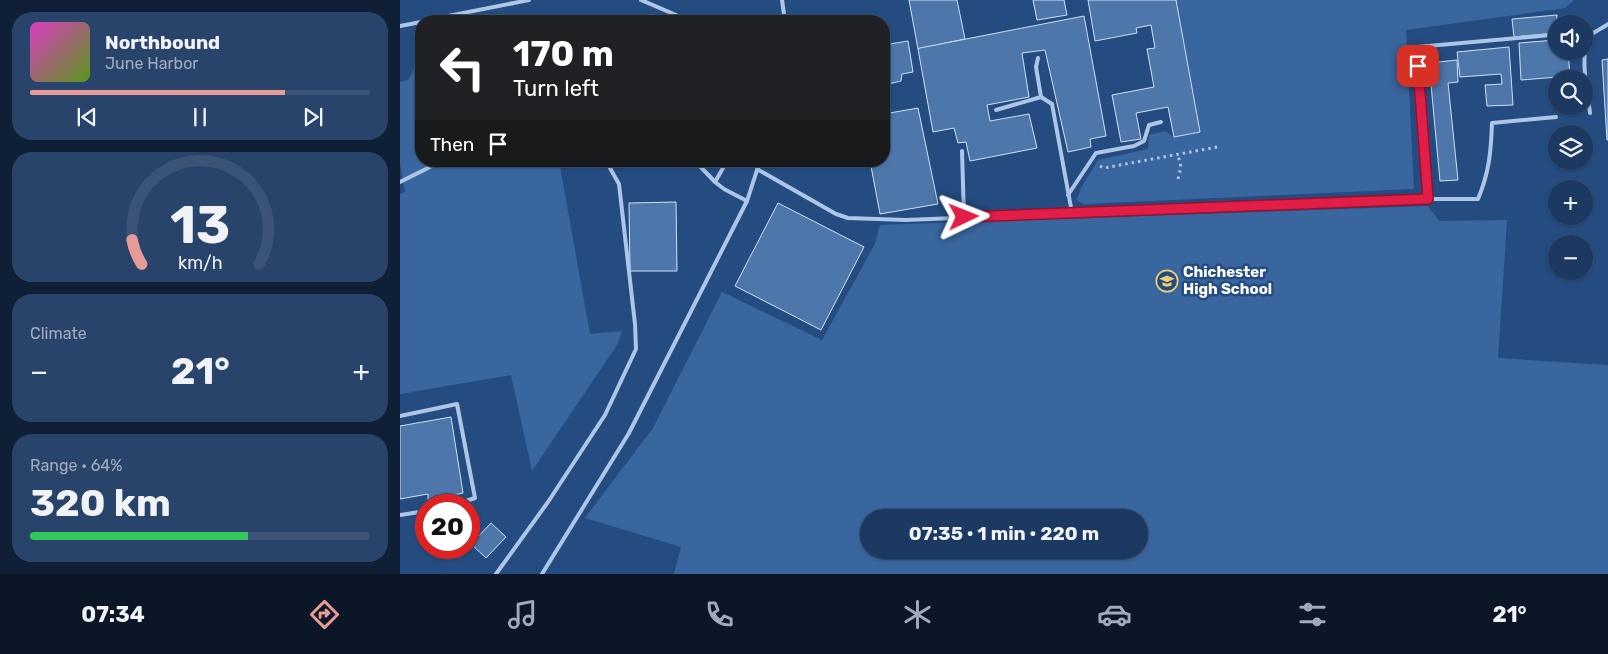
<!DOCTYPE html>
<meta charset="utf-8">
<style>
:root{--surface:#1c3961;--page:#29446a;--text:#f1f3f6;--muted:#a0acbd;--line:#3a5376;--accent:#e69b98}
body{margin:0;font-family:Rubik,sans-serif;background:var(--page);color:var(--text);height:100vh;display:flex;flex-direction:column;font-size:19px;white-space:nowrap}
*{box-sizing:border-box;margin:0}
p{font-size:16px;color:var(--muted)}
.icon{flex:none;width:28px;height:28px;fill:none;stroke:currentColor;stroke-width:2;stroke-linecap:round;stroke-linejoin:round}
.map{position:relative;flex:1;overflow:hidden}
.sheet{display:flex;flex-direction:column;gap:12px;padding:12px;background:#0f1f35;width:400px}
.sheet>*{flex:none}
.guide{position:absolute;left:15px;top:15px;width:475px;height:152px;border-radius:20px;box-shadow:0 1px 4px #0004,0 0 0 1px var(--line);background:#202124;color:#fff;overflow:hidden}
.fabs{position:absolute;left:1148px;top:15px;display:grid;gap:10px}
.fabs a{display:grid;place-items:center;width:45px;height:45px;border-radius:50%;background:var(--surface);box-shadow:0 1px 4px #0004,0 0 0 1px var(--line);font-size:25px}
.speed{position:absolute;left:15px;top:494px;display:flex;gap:10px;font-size:25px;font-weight:700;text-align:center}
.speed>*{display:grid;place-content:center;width:65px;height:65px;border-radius:50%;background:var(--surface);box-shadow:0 1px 4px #0004,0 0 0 1px var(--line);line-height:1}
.speed .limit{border:8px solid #d22;background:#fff;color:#111}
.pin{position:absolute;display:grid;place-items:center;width:42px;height:42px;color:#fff;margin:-21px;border-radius:10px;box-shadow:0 2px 8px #0006}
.me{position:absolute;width:55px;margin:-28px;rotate:88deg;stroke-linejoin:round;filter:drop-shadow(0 0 4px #0008)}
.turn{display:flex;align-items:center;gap:18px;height:105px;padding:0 15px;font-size:22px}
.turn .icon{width:65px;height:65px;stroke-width:2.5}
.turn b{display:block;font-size:35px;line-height:42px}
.then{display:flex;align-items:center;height:48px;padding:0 15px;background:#0003;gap:10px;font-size:19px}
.big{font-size:38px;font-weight:700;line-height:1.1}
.sheet .widget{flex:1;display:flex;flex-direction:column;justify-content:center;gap:8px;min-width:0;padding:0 18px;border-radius:20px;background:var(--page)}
.sheet .dial{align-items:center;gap:0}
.dial svg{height:130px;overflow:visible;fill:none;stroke:var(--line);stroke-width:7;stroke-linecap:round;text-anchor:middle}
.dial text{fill:var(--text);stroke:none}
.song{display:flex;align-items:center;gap:15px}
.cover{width:60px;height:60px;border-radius:8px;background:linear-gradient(135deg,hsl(310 70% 55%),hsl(90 70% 35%))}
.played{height:5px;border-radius:2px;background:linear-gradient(90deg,var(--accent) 75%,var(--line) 75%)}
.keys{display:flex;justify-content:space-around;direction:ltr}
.heat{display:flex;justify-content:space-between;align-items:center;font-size:28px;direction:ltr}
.charge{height:8px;border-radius:4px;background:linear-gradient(90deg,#34c759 64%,var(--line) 0)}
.trip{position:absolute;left:460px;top:509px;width:288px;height:50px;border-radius:25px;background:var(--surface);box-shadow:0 1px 4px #0004,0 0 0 1px var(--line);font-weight:700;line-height:50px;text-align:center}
.dock{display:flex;height:80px;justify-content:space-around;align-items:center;background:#0b1727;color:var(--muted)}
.dock .icon{width:35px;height:35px}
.dock .current{color:var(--accent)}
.dock b{font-size:22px;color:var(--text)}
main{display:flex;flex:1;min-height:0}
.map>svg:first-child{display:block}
.green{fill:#3a669f;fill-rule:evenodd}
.building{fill:#4d76aa;stroke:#d0e1f5}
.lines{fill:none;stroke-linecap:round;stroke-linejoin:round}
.path{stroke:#adc6e7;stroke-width:3;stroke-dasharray:2.5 4;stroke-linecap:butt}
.service{stroke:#adc6e7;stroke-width:4}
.route-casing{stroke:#92132f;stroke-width:12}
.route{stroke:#e11d48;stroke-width:9}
.labels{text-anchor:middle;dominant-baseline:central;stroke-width:5;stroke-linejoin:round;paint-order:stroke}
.poi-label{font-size:15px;font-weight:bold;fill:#fff;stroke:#254c81;text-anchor:start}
</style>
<main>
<section class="sheet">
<div class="widget">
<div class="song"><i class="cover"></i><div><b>Northbound</b><p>June Harbor</p></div></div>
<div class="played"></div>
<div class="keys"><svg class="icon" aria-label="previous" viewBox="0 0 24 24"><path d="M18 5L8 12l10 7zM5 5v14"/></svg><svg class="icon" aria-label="pause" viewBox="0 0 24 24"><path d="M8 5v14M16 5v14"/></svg><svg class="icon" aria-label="next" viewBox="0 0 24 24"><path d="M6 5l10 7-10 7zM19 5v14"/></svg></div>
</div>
<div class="widget dial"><svg viewBox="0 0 100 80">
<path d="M14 69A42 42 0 1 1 86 69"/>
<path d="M14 69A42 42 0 0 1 8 54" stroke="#e69b98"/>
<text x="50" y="56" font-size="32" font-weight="700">13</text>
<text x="50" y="72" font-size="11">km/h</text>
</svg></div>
<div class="widget"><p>Climate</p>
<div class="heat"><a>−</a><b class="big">21°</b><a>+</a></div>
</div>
<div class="widget"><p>Range · 64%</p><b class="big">320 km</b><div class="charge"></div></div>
</section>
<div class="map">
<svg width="1208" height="574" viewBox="0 0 1208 574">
<rect width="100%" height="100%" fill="#254c81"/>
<g class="green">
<path d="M 776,0 L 1174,0 L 1165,8 L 1006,30 L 1014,189 L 684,204 L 677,200 L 681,188 L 698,160 L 748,149 L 749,135 L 765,131 L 774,137 L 800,132 Z"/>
<path d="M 21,56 L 21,161 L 159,161 L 190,334 L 222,331 L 217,345 L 132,471 L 111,375 L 0,394 L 0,194 L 5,192 L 0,163 L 0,82 L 8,80 Z"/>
<path d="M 1028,206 L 1039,221 L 1107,220 L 1098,358 L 1208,365 L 1208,574 L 274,574 L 281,547 L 185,518 L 253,428 L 322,292 L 422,340 L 475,244 L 480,225 ZM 469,518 L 739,518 L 739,550 L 469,550 Z"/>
</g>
<g class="building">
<path d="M 509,0 L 557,0 L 565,39 L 518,49 Z"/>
<path d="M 633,0 L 664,0 L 667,15 L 637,20 Z"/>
<path d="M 688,0 L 776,0 L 800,132 L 774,137 L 768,107 L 736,113 L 741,139 L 721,142 L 712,95 L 754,87 L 747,49 L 755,48 L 751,25 L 736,28 L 737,33 L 695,41 Z"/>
<path d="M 1157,15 L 1156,33 L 1114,37 L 1112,19 Z"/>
<path d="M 684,16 L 706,136 L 690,139 L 691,147 L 668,152 L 645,50 L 622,53 L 629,97 L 587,105 L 590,121 L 629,114 L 637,148 L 570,161 L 566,142 L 558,143 L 554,128 L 533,132 L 518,49 L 520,48 Z"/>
<path d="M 1156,40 L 1156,51 L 1168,51 L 1170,76 L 1121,80 L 1119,43 Z"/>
<path d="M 508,41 L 513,72 L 502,74 L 501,81 L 484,85 L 484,45 Z"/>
<path d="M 1109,47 L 1113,105 L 1087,106 L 1085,85 L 1102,84 L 1101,74 L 1060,77 L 1057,52 Z"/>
<path d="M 1208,59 L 1208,140 L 1207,140 L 1202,60 Z"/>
<path d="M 1057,60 L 1058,82 L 1048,83 L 1058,180 L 1040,181 L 1029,63 Z"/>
<path d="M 518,108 L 538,204 L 480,214 L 470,161 L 484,161 L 484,114 Z"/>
<path d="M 276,202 L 277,271 L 230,271 L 229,203 Z"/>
<path d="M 378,203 L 464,247 L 421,330 L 335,286 Z"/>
<path d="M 51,417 L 63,493 L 28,500 L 28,494 L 0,499 L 0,426 Z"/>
<path d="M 91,523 L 106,537 L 86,558 L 71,544 Z"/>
</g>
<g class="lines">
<g class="path">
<path d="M 700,166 L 704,168 L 817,147"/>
<path d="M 778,179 L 781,167 L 778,155"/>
</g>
<g class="service">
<path d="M 241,0 L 290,21"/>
<path d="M 382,0 L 385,21"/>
<path d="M 23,21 L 129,0"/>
<path d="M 0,26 L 21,22"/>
<path d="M 638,58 L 636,67 L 641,97 L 652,104 L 672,213"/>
<path d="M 596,110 L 641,97"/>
<path d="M 1190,113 C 1188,95 1178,49 1191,35 C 1195,31 1203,28 1208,24"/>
<path d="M 562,151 L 564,217"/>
<path d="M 295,161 L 315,182"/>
<path d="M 327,161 L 315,182 L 324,189 L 347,201"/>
<path d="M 357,169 L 436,214 L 448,218 L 506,220 L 1028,199 L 1017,47 L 1151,35"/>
<path d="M 0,182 L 42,161"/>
<path d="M 668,195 L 696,153 L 734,146 L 744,141 L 749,125 L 761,122"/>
<path d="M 1028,199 L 1078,199 C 1089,173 1091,152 1092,123 L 1156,117"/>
<path d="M 0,416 L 57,404 L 75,498 L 54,505"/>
<path d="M 0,515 L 26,511"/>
<path d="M 96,574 L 148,502 L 205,415 L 236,349 L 235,324 L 219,184 L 206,161"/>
<path d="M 142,574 L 229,433 L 347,201 L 360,161"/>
</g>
</g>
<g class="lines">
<g class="route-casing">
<path id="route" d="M 564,217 L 1028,199 L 1018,66"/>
</g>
<use href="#route" class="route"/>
</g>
<defs>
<g id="school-ring" transform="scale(1.125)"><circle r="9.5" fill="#254c81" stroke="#f0cd71" stroke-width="1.5"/><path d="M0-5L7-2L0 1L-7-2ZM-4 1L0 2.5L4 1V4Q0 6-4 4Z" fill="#f0cd71"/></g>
</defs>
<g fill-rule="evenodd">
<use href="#school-ring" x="767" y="281"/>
</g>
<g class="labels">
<g class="poi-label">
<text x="783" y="272">Chichester<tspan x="783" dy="17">High School</tspan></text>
</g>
</g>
</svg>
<div class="fabs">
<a><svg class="icon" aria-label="sound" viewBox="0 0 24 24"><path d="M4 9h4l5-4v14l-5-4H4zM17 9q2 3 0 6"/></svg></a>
<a><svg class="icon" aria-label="search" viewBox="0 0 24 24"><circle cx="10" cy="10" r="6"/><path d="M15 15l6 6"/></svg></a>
<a><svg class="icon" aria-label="layers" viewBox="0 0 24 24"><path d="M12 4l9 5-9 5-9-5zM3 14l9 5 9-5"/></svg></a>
<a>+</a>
<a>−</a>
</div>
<div class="speed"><div class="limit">20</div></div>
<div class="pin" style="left:1018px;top:66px;background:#d93025"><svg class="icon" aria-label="arrive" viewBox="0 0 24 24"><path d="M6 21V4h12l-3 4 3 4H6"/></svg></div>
<svg class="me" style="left:564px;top:217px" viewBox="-20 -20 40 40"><path d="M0-17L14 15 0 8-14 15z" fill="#e11d48" stroke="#fff" stroke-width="4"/></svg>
<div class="trip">07:35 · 1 min · 220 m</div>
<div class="guide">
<div class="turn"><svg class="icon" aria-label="left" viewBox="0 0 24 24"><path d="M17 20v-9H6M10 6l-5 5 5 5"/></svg><div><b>170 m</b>Turn left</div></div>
<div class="then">Then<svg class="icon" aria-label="arrive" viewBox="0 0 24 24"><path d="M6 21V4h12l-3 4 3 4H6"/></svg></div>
</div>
</div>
</main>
<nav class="dock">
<b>07:34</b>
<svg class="icon current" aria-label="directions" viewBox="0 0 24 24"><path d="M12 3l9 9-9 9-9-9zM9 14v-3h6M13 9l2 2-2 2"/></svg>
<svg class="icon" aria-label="music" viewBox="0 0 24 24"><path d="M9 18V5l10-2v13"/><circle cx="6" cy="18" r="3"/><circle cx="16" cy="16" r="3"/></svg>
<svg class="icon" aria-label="phone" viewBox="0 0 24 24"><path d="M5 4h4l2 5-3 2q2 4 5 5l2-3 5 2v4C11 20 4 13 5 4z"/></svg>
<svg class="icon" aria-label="climate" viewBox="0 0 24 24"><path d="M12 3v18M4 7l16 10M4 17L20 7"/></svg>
<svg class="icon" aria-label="car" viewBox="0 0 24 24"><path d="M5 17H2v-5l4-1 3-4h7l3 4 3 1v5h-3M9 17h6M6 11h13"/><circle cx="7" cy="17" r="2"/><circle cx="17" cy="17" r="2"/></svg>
<svg class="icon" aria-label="filters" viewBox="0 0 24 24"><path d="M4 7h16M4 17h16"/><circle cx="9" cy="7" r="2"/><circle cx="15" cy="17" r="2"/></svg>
<b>21°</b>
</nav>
